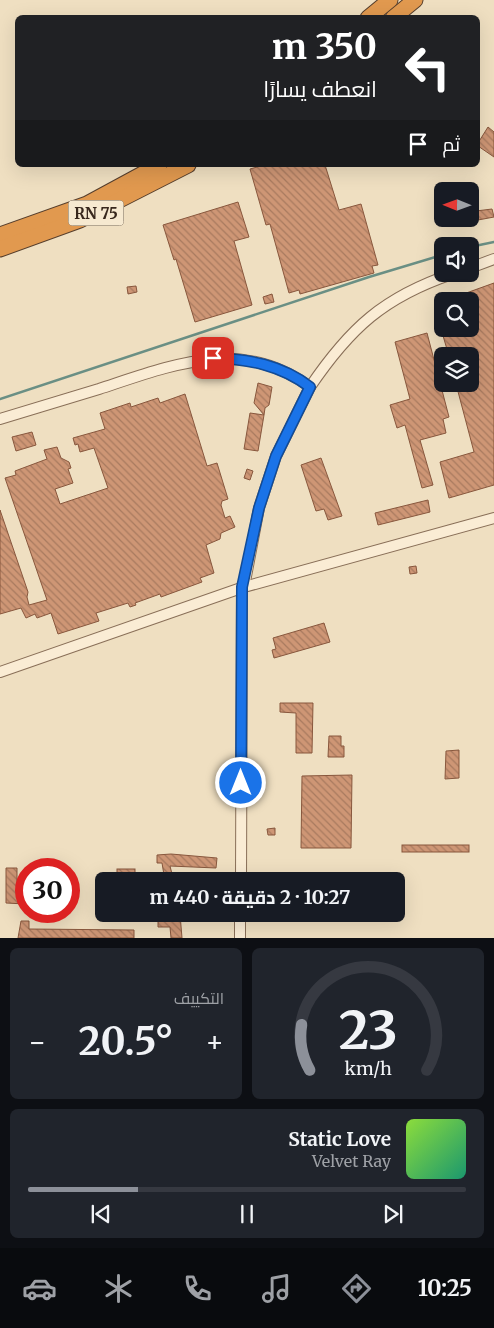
<!DOCTYPE html>
<html lang="ar">
<meta charset="utf-8">
<style>
:root{--surface:#171b24;--page:#20242c;--text:#f1f3f6;--muted:#9ea1a6;--line:#363941;--accent:#8c9099}
body{margin:0;font-family:Merriweather,Cairo,serif;background:var(--page);color:var(--text);direction:rtl;height:100vh;display:flex;flex-direction:column;font-size:19px;white-space:nowrap}
*{box-sizing:border-box;margin:0}
p{font-size:16px;color:var(--muted)}
.icon{flex:none;width:28px;height:28px;fill:none;stroke:currentColor;stroke-width:2;stroke-linecap:round;stroke-linejoin:round}
.map{position:relative;height:938px;overflow:hidden;direction:ltr}
.side{display:flex;flex-direction:column;gap:10px;padding:10px;background:#0d0f14;flex:1}
.side>*{flex:none}
.hud{position:absolute;left:15px;top:15px;width:465px;height:152px;border-radius:8px;box-shadow:0 5px 20px #0002;direction:rtl;background:#202124;color:#fff;overflow:hidden}
.needle{width:32px;rotate:271deg}
.fabs{position:absolute;left:434px;top:182px;display:grid;gap:10px}
.fabs a{display:grid;place-items:center;width:45px;height:45px;border-radius:8px;background:var(--surface);box-shadow:0 5px 20px #0002;font-size:25px}
.speed{position:absolute;left:15px;top:858px;display:flex;gap:10px;font-size:25px;font-weight:700;text-align:center}
.speed>*{display:grid;place-content:center;width:65px;height:65px;border-radius:50%;background:var(--surface);box-shadow:0 5px 20px #0002;line-height:1}
.speed .limit{border:8px solid #d22;background:#fff;color:#111}
.pin{position:absolute;display:grid;place-items:center;width:42px;height:42px;color:#fff;margin:-21px;border-radius:10px;box-shadow:0 2px 8px #0006}
.me{position:absolute;width:55px;margin:-28px;rotate:0deg;stroke-linejoin:round;filter:drop-shadow(0 0 4px #0008)}
.turn{display:flex;align-items:center;gap:18px;height:105px;padding:0 20px;font-size:22px}
.turn .icon{width:65px;height:65px;stroke-width:2.5}
.turn b{display:block;font-size:35px;line-height:42px}
.then{display:flex;align-items:center;height:48px;padding:0 20px;background:#0003;gap:10px;font-size:19px}
.big{font-size:38px;font-weight:700;line-height:1.1}
.side .tile{flex:1;display:flex;flex-direction:column;justify-content:center;gap:8px;min-width:0;padding:0 18px;border-radius:8px;background:var(--page)}
.side .dial{align-items:center;gap:0}
.dial svg{height:130px;overflow:visible;fill:none;stroke:var(--line);stroke-width:7;stroke-linecap:round;text-anchor:middle}
.dial text{fill:var(--text);stroke:none}
.song{display:flex;align-items:center;gap:15px}
.cover{width:60px;height:60px;border-radius:8px;background:linear-gradient(135deg,hsl(90 70% 55%),hsl(160 70% 35%))}
.played{height:5px;border-radius:2px;background:linear-gradient(90deg,var(--accent) 25%,var(--line) 25%)}
.keys{display:flex;justify-content:space-around;direction:ltr}
.heat{display:flex;justify-content:space-between;align-items:center;font-size:28px;direction:ltr}
.side .tiles{flex:1;display:grid;gap:10px;grid-template-columns:1fr 1fr}
.tile:last-child{grid-column:span 2}
.trip{position:absolute;left:95px;top:872px;width:310px;height:50px;border-radius:8px;background:var(--surface);box-shadow:0 5px 20px #0002;font-weight:700;line-height:50px;text-align:center;direction:rtl}
.dock{display:flex;height:80px;justify-content:space-around;align-items:center;background:#090b0e;color:var(--muted)}
.dock .icon{width:35px;height:35px}
.dock .on{color:var(--accent)}
.dock b{font-size:22px;color:var(--text)}
.map>svg:first-child{display:block}
.lines{fill:none;stroke-linecap:round;stroke-linejoin:round}
.stream{stroke:#6a8f84;stroke-width:2.5}
.building{fill:url(#building-back-hatch);stroke:#88573d}
.minor-casing{stroke:#896f58;stroke-width:12}
.highway-casing{stroke:#563e2c;stroke-width:17}
.minor{stroke:#faecd4;stroke-width:10}
.highway{stroke:#e1994f;stroke-width:15}
.route-casing{stroke:#114b97;stroke-width:12}
.route{stroke:#1a73e8;stroke-width:9}
.labels{text-anchor:middle;dominant-baseline:central;stroke-width:4;stroke-linejoin:round;paint-order:stroke}
.shield{fill:#f6e9d0;stroke:#716253;stroke-width:1}
.shield-label{font-size:15px;font-weight:bold;fill:#38281d}
</style>
<div class="map">
<svg width="494" height="938" viewBox="0 0 494 938">
<defs>
<pattern id="building-back-hatch" width="6" height="6" patternUnits="userSpaceOnUse" patternTransform="scale(1.25)"><rect width="6" height="6" fill="#ce9675"/><path d="M-1 5l2 2M0 0l6 6M5-1l2 2" fill="none" stroke="#a87a5f"/></pattern>
</defs>
<rect width="100%" height="100%" fill="#efdfc1"/>
<g class="lines">
<g class="stream">
<path d="M 470,247 L 494,242"/>
<path d="M 0,399 L 369,277 L 442,255"/>
</g>
</g>
<g class="building">
<path d="M 488,127 L 494,132 L 494,157 L 478,146 L 478,143 Z"/>
<path d="M 264,165 L 325,165 L 339,210 L 361,204 L 378,265 L 372,266 L 374,273 L 300,294 L 299,290 L 289,293 L 270,224 L 266,225 L 250,169 Z"/>
<path d="M 238,202 L 249,237 L 234,241 L 252,305 L 195,322 L 176,259 L 174,260 L 163,225 Z"/>
<path d="M 492,209 L 494,217 L 478,220 L 476,211 Z"/>
<path d="M 494,283 L 494,485 L 449,498 L 440,462 L 474,452 L 456,384 L 470,384 L 470,356 L 449,356 L 441,329 L 470,329 L 470,301 L 444,301 Z"/>
<path d="M 136,286 L 137,292 L 128,294 L 127,287 Z"/>
<path d="M 272,294 L 274,302 L 265,304 L 263,297 Z"/>
<path d="M 427,333 L 449,417 L 443,419 L 446,433 L 420,440 L 433,485 L 422,488 L 405,425 L 397,428 L 390,405 L 410,399 L 395,342 Z"/>
<path d="M 258,383 L 272,387 L 269,405 L 265,408 L 264,415 L 254,403 Z"/>
<path d="M 185,394 L 207,466 L 217,463 L 228,499 L 222,501 L 221,505 L 225,518 L 230,516 L 235,527 L 221,533 L 220,539 L 206,545 L 214,573 L 200,578 L 202,582 L 161,597 L 160,594 L 135,603 L 136,605 L 130,607 L 128,603 L 96,613 L 99,621 L 58,634 L 51,613 L 37,618 L 35,614 L 26,618 L 21,608 L 0,614 L 0,510 L 28,592 L 27,597 L 29,605 L 47,600 L 5,478 L 16,475 L 15,471 L 47,459 L 44,450 L 57,447 L 61,458 L 69,462 L 71,468 L 68,469 L 73,483 L 55,489 L 60,504 L 108,488 L 94,448 L 80,452 L 78,444 L 75,445 L 73,438 L 105,429 L 100,413 L 130,403 L 131,407 L 158,398 L 160,403 Z"/>
<path d="M 250,413 L 264,415 L 258,451 L 244,449 Z"/>
<path d="M 32,432 L 36,445 L 16,451 L 12,437 Z"/>
<path d="M 321,458 L 342,516 L 328,520 L 324,509 L 316,511 L 301,465 Z"/>
<path d="M 247,469 L 253,471 L 250,480 L 244,478 Z"/>
<path d="M 428,500 L 430,512 L 378,525 L 375,513 Z"/>
<path d="M 416,566 L 417,573 L 410,574 L 409,567 Z"/>
<path d="M 324,623 L 330,642 L 274,658 L 272,650 L 276,649 L 273,638 Z"/>
<path d="M 280,703 L 313,703 L 312,753 L 296,753 L 296,713 L 280,712 Z"/>
<path d="M 329,736 L 341,736 L 341,746 L 344,746 L 344,757 L 328,757 Z"/>
<path d="M 459,750 L 459,778 L 445,779 L 446,751 Z"/>
<path d="M 352,775 L 351,848 L 301,848 L 302,776 Z"/>
<path d="M 275,828 L 275,835 L 268,835 L 267,829 Z"/>
<rect x="402" y="845" width="67" height="7"/>
<path d="M 171,854 L 217,858 L 216,868 L 170,866 L 172,874 L 164,875 L 162,863 L 157,863 L 157,855 Z"/>
<path d="M 6,868 L 17,868 L 17,885 L 26,886 L 26,904 L 6,903 Z"/>
<rect x="117" y="869" width="18" height="12"/>
<path d="M 180,914 L 182,938 L 171,938 L 170,927 L 158,927 L 158,916 Z"/>
<path d="M 21,921 L 29,921 L 29,929 L 134,930 L 134,938 L 18,938 Z"/>
</g>
<g class="lines">
<g class="minor-casing">
<g id="minor">
<path d="M 470,268 L 494,259"/>
<path d="M 310,387 C 350,328 384,297 452,274"/>
<path d="M 0,419 C 33,409 66,399 99,389 C 172,365 241,336 310,387 L 276,456 L 259,508 L 244,587"/>
<path d="M 0,672 L 244,587 L 494,518"/>
<path d="M 241,881 L 242,587"/>
<path d="M 240,938 L 240,914"/>
</g>
</g>
<g class="highway-casing">
<g id="highway">
<path d="M 368,18 L 390,0"/>
<path d="M 393,18 L 415,0"/>
<path d="M 0,235 L 87,204 L 159,165"/>
<path d="M 0,249 L 80,220 L 188,165"/>
</g>
</g>
<use href="#minor" class="minor"/>
<use href="#highway" class="highway"/>
</g>
<g class="lines">
<g class="route-casing">
<path id="route" d="M 213,358 C 249,359 281,365 310,387 L 276,456 L 259,508 L 242,587 L 241,783"/>
</g>
<use href="#route" class="route"/>
</g>
<g class="labels">
<rect class="shield" x="68.5" y="200.5" width="55" height="25" rx="4"/>
<g class="shield-label">
<text x="96" y="213">RN 75</text>
</g>
</g>
</svg>
<div class="fabs">
<a><svg class="needle" viewBox="-14 -14 28 28"><path d="M0-13l5 13h-10z" fill="#e53935"/><path d="M0 13l5-13h-10z" fill="#9ea1a6"/></svg></a>
<a><svg class="icon" aria-label="sound" viewBox="0 0 24 24"><path d="M4 9h4l5-4v14l-5-4H4zM17 9q2 3 0 6"/></svg></a>
<a><svg class="icon" aria-label="search" viewBox="0 0 24 24"><circle cx="10" cy="10" r="6"/><path d="M15 15l6 6"/></svg></a>
<a><svg class="icon" aria-label="layers" viewBox="0 0 24 24"><path d="M12 4l9 5-9 5-9-5zM3 14l9 5 9-5"/></svg></a>
</div>
<div class="speed"><div class="limit">30</div></div>
<div class="pin" style="left:213px;top:358px;background:#d93025"><svg class="icon" aria-label="arrive" viewBox="0 0 24 24"><path d="M6 21V4h12l-3 4 3 4H6"/></svg></div>
<svg class="me" style="left:241px;top:783px" viewBox="-20 -20 40 40"><circle r="17" fill="#1a73e8" stroke="#fff" stroke-width="3"/><path d="M0-11L8 9 0 5-8 9z" fill="#fff"/></svg>
<div class="trip">10:27 · 2 دقيقة · 440 m</div>
<div class="hud">
<div class="turn"><svg class="icon" aria-label="left" viewBox="0 0 24 24"><path d="M17 20v-9H6M10 6l-5 5 5 5"/></svg><div><b>350 m</b>انعطف يسارًا</div></div>
<div class="then">ثم<svg class="icon" aria-label="arrive" viewBox="0 0 24 24"><path d="M6 21V4h12l-3 4 3 4H6"/></svg></div>
</div>
</div>
<section class="side">
<div class="tiles">
<div class="tile dial"><svg viewBox="0 0 100 80">
<path d="M14 69A42 42 0 1 1 86 69"/>
<path d="M14 69A42 42 0 0 1 9 41" stroke="#8c9099"/>
<text x="50" y="56" font-size="32" font-weight="700">23</text>
<text x="50" y="72" font-size="11">km/h</text>
</svg></div>
<div class="tile"><p>التكييف</p>
<div class="heat"><a>−</a><b class="big">20.5°</b><a>+</a></div>
</div>
<div class="tile">
<div class="song"><i class="cover"></i><div><b>Static Love</b><p>Velvet Ray</p></div></div>
<div class="played"></div>
<div class="keys"><svg class="icon" aria-label="previous" viewBox="0 0 24 24"><path d="M18 5L8 12l10 7zM5 5v14"/></svg><svg class="icon" aria-label="pause" viewBox="0 0 24 24"><path d="M8 5v14M16 5v14"/></svg><svg class="icon" aria-label="next" viewBox="0 0 24 24"><path d="M6 5l10 7-10 7zM19 5v14"/></svg></div>
</div>
</div>
</section>
<nav class="dock">
<b>10:25</b>
<svg class="icon on" aria-label="directions" viewBox="0 0 24 24"><path d="M12 3l9 9-9 9-9-9zM9 14v-3h6M13 9l2 2-2 2"/></svg>
<svg class="icon" aria-label="music" viewBox="0 0 24 24"><path d="M9 18V5l10-2v13"/><circle cx="6" cy="18" r="3"/><circle cx="16" cy="16" r="3"/></svg>
<svg class="icon" aria-label="phone" viewBox="0 0 24 24"><path d="M5 4h4l2 5-3 2q2 4 5 5l2-3 5 2v4C11 20 4 13 5 4z"/></svg>
<svg class="icon" aria-label="climate" viewBox="0 0 24 24"><path d="M12 3v18M4 7l16 10M4 17L20 7"/></svg>
<svg class="icon" aria-label="car" viewBox="0 0 24 24"><path d="M5 17H2v-5l4-1 3-4h7l3 4 3 1v5h-3M9 17h6M6 11h13"/><circle cx="7" cy="17" r="2"/><circle cx="17" cy="17" r="2"/></svg>
</nav>
